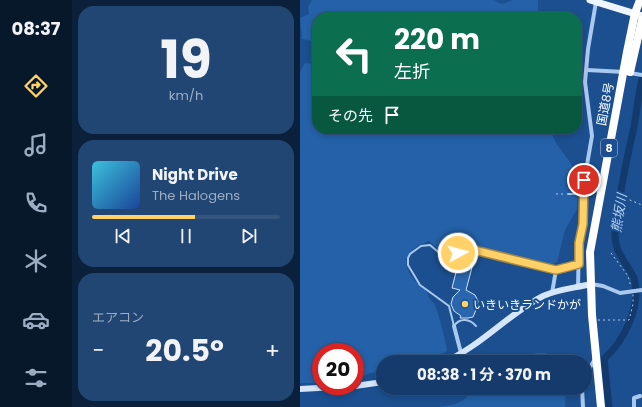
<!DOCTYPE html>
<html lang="ja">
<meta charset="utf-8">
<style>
:root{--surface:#143b6b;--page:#214673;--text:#f1f3f6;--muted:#9dadc1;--line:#33557e;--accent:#ffd166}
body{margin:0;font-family:Poppins,"Noto Sans JP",sans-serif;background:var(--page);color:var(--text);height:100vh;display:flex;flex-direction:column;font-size:15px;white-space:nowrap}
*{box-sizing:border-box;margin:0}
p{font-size:13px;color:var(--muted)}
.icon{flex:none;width:22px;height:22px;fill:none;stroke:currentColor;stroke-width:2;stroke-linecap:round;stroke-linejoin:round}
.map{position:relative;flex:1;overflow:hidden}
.details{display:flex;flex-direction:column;gap:6px;padding:6px;background:#0b203b;width:228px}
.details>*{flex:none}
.banner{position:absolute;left:12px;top:12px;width:270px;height:122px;border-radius:16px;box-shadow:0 2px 6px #0003,0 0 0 1px var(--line);background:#0b6e4f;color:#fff;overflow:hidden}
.speed{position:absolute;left:12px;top:343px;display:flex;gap:8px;font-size:20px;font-weight:700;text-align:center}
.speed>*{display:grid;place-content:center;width:52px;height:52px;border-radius:50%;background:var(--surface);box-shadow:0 2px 6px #0003,0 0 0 1px var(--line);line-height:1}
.speed .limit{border:6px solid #d22;background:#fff;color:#111}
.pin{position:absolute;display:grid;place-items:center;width:34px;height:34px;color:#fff;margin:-17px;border:2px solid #fff;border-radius:50%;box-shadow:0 1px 4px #0007}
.me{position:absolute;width:44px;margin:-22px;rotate:83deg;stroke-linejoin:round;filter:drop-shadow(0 0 3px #0008)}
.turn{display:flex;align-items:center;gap:14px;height:84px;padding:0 16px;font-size:18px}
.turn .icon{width:52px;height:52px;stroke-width:2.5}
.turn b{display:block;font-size:28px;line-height:34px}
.then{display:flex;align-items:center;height:38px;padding:0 16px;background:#0003;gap:8px;font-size:15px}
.big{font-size:30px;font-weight:700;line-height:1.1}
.details .card{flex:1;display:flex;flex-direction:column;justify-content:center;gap:6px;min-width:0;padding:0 14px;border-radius:16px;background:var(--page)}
.details .dial{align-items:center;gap:0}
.dial b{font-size:52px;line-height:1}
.song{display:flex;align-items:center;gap:12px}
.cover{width:48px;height:48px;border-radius:6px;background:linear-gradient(135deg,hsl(190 70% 55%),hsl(220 70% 35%))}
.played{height:4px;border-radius:2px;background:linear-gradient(90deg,var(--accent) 55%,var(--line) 55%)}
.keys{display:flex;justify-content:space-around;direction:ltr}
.heat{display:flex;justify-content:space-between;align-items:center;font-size:22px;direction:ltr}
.trip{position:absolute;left:76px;top:355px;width:216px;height:40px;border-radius:20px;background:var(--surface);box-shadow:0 2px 6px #0003,0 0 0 1px var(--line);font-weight:700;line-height:40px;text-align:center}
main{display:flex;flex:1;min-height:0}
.dock{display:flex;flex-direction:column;width:72px;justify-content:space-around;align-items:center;background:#08182b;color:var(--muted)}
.dock .icon{width:28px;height:28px}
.dock .current{color:var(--accent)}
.dock b{font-size:18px;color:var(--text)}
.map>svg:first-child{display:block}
.green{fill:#2461a8}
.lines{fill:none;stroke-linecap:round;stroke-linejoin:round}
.river{stroke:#123a6d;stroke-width:7}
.building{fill:#2a66ad;stroke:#cfe3fa}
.path{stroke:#a9c9ee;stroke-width:1;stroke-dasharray:2 3;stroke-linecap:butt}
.lane{stroke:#a9c9ee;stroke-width:2}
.street{stroke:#a9c9ee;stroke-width:4}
.secondary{stroke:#d6e6fa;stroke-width:6}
.primary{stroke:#f0f6ff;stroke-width:7}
.highway{stroke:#fff;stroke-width:8}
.route-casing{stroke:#a68842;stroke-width:10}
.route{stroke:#ffd166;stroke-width:7}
.poi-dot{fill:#ffd166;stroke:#1b4f8f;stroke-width:1.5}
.labels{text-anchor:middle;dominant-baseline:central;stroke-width:4;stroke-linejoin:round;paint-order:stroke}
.shield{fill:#1b4f8f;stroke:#bbcadd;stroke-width:1}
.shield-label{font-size:11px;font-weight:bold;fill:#fff}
.street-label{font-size:12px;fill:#fff;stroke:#1b4f8f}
.poi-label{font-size:12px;fill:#fff;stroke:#1b4f8f;text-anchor:start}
.water-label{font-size:13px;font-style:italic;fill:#b5d3f5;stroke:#1b4f8f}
</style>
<main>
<nav class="dock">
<b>08:37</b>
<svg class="icon current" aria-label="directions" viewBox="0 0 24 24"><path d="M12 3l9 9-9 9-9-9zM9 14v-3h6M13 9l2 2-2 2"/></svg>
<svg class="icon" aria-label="music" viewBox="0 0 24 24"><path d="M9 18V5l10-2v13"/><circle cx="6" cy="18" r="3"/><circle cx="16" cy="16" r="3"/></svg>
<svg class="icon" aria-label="phone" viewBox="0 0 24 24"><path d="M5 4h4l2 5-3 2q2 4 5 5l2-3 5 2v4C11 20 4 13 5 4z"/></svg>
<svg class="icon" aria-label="climate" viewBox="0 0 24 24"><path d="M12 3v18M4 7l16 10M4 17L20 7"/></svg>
<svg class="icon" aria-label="car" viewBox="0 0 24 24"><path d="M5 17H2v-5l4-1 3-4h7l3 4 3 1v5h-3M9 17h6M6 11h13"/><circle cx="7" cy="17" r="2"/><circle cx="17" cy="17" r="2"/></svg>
<svg class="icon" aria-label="filters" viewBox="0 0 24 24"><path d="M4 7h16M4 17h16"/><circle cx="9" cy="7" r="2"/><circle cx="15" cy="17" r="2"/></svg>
</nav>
<section class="details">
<div class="card dial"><b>19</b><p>km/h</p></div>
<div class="card">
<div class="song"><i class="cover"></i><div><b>Night Drive</b><p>The Halogens</p></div></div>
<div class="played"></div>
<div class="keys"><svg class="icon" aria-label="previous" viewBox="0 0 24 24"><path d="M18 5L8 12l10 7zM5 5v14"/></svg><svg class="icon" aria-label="pause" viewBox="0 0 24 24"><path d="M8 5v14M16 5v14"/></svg><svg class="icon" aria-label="next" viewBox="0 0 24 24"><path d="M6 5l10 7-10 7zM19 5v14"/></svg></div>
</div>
<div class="card"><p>エアコン</p>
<div class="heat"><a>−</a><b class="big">20.5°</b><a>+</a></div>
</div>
</section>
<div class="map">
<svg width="342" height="407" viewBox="0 0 342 407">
<rect width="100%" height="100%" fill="#1b4f8f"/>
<g class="green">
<path d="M 12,0 L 194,0 L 202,4 L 213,0 L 238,0 L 238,14 L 241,17 L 17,17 L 17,42 L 2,39 L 0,18 L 9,14 L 8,7 Z"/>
<path d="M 5,63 L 17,64 L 17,129 L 250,129 L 256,143 L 274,168 L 278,184 L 277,209 L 265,230 L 257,262 L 250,266 L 168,247 L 144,254 L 129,241 L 117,246 L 108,255 C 101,269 116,282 126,291 C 128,293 128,297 130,299 C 131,301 133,302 134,303 C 137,308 147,344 147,351 L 130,362 L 83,362 L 83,372 L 70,373 L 55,380 L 55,352 L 21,352 L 21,383 L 0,383 L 0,72 Z"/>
<path d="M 237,353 L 245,353 L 263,362 L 224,362 L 233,354 Z"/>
<path d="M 172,388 L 266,388 L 265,407 L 138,407 C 152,405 167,404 172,388 Z"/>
</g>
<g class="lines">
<path class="river" d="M 309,407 L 304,359 C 324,341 342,306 334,278 C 327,263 314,252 315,234 C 318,198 326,162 334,127 C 337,111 338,95 342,79"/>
</g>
<path class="building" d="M 163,255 L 174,260 L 166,290 L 175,295 L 178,301 L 176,310 L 173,317 L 168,318 L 160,318 L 161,316 L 154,311 L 151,304 L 153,297 L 160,290 L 152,288 L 160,256 Z"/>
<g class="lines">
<g class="path">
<path d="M 256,194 L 265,194"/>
<path d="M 325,198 L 342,205"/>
<path d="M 311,253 L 328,276 L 331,287"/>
<path d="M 298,320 L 329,320 L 333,304 L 333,294"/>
</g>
<g class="lane">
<path d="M 268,194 L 282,194"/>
<path d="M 154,326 L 149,306 L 120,285 L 108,265 L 108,258 L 110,254 L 121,246 L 130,245 L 144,257 L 170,249 L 256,270"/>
<path d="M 154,326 C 160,317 170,319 176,326"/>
</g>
<g class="street">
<path d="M 287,70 L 324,72"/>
<path d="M 330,73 L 342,75"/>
<path d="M 291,284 L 303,286 L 320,293 L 342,290"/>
<path d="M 278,287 L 279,243 L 284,211 L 283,188 L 292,136 L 285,82 L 288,49 L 296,2"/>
<path d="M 252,293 L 256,270 L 279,264"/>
<path d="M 154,326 L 161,353"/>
<path d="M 285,376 L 295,359"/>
<path d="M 282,388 L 283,407"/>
<path d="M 334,407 L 334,398 L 340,396"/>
</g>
<g class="secondary">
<path d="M 144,362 C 181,346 208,314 243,296 C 258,289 275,288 291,284"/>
<path d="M 55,386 L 83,382"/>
<path d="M 0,389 L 55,386"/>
</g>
<path class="primary" d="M 290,0 L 342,16"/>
<g class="highway">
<path d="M 330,72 L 342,20"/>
<path d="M 301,407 L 292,315 L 290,252 L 327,52 L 335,13 L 340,0"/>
</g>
</g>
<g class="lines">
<g class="route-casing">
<path id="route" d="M 158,253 L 170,249 L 256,270 L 279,264 L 279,243 L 283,224 L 284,180"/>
</g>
<use href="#route" class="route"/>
</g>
<circle class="poi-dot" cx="165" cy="304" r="4"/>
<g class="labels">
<rect class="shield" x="301" y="139" width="16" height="18" rx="3"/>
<g class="shield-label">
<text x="309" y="148">8</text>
</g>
<g class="street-label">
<text transform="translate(305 104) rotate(-79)">国道8号</text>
</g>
<g class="poi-label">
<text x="173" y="304">いきいきランドかが</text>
</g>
<g class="water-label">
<text transform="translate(319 213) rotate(-81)">熊坂川</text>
</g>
</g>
</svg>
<div class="speed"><div class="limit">20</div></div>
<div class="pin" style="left:284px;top:180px;background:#d93025"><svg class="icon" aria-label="arrive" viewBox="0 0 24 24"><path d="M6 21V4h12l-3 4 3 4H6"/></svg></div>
<svg class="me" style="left:158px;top:253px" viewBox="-20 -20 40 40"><circle r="17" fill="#ffd166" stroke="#fff" stroke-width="3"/><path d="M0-11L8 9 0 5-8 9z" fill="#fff"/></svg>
<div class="trip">08:38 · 1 分 · 370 m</div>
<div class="banner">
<div class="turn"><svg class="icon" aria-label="left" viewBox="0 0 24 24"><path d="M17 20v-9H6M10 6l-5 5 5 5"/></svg><div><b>220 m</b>左折</div></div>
<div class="then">その先<svg class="icon" aria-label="arrive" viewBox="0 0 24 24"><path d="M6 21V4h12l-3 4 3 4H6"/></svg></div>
</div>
</div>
</main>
